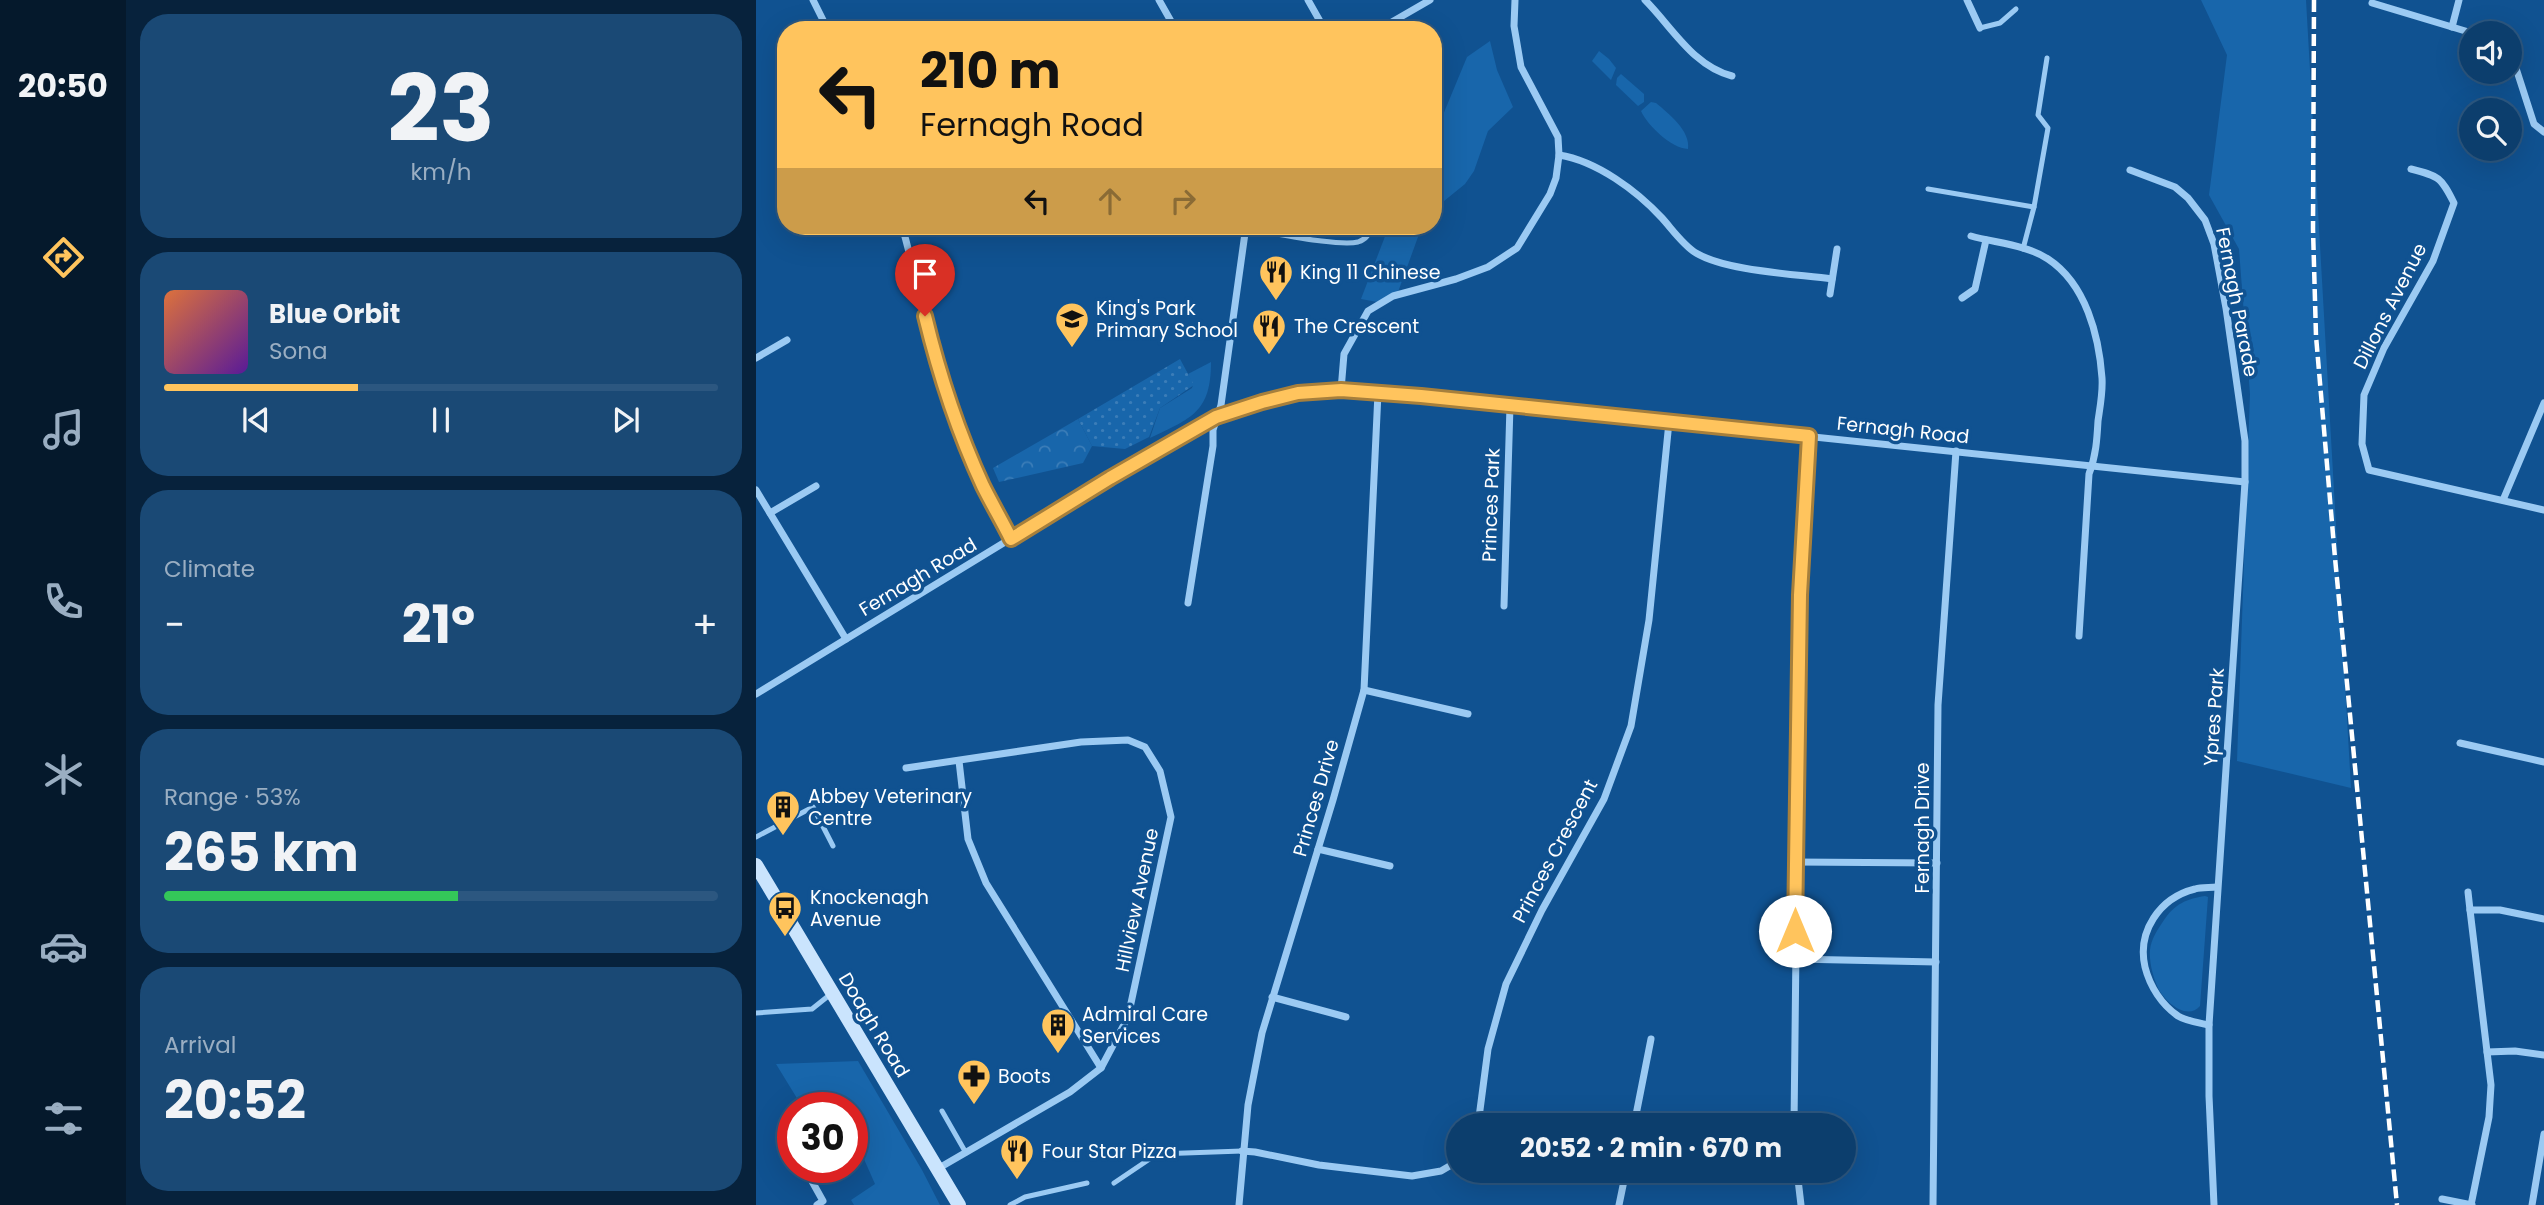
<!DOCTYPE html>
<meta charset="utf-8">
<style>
:root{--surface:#0c3e6d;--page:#1a4975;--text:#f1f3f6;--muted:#9aaec2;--line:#2c5780;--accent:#ffc45d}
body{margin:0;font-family:Poppins,sans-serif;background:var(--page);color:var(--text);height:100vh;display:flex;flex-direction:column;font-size:26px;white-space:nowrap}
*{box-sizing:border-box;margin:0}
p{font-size:23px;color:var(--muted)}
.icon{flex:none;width:38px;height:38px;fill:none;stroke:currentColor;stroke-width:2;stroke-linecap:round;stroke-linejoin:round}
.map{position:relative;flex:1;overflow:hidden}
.sheet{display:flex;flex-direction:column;gap:14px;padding:14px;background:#07223c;width:630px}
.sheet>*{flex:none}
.top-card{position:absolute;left:21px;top:21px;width:665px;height:214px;border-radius:28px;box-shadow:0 7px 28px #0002,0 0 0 2px var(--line);background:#ffc45d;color:#111;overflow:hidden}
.fabs{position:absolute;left:1703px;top:21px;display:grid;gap:14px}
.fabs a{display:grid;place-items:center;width:63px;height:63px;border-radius:50%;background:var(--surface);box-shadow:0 7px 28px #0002,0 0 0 2px var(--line);font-size:35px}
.speed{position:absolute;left:21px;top:1092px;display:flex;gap:14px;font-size:35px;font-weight:700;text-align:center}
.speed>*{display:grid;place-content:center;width:91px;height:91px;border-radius:50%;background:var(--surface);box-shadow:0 7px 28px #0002,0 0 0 2px var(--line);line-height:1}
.speed .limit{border:10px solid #d22;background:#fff;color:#111}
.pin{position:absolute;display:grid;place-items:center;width:60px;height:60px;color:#fff;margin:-72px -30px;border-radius:50% 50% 50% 0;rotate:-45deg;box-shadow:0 0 7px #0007}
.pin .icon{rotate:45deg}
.me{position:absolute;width:77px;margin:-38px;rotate:0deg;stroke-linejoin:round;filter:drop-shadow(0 0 5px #0008)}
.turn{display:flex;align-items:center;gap:24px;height:147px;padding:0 28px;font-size:32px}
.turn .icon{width:91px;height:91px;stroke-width:2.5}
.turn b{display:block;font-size:49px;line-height:60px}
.lanes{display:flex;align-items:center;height:66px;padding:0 28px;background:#0003;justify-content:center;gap:35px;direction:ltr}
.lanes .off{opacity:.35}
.big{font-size:52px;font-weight:700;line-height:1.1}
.sheet .card{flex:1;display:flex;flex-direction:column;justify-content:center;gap:10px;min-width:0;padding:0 24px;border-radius:28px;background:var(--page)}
.sheet .dial{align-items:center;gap:0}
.dial b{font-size:91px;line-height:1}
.song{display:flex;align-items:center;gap:21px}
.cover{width:84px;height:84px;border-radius:10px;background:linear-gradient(135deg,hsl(20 70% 55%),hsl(270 70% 35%))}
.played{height:7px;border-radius:4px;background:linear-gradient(90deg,var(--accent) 35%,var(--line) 35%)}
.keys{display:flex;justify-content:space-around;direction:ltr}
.heat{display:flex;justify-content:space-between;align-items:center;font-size:38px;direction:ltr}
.charge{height:10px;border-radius:5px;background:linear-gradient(90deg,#34c759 53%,var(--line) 0)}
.trip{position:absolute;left:690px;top:1113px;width:410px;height:70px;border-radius:35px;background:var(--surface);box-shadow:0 7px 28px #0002,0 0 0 2px var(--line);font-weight:700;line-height:70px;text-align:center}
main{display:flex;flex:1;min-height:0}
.tab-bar{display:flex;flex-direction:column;width:126px;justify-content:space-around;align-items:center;background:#05192c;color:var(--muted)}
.tab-bar .icon{width:49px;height:49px}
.tab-bar .current{color:var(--accent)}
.tab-bar b{font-size:32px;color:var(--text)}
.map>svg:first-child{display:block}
.grass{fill:#1866ab}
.forest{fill:url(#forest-crowns)}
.park{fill:url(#park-dots)}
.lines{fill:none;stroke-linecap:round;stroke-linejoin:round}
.service{stroke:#9bcaf3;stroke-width:5}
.minor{stroke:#9bcaf3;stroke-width:7}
.secondary{stroke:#cae4fd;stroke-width:14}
.rail{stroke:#fff;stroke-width:4.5;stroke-dasharray:12 5;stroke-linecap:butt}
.route-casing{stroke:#a67f3c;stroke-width:18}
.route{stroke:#ffc45d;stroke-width:12}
.labels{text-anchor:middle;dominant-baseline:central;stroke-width:7;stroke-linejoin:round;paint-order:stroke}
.poi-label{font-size:19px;fill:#fff;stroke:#105291;text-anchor:start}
.street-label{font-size:19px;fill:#fff;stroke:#105291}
</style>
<main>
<nav class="tab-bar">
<b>20:50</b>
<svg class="icon current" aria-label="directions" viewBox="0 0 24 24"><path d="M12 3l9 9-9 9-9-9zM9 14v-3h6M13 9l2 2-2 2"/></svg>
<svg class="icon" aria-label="music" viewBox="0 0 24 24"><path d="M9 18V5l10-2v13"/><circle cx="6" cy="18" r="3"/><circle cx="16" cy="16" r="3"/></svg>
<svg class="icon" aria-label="phone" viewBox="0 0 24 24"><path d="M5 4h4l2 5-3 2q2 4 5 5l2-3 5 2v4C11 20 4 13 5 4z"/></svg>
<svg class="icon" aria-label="climate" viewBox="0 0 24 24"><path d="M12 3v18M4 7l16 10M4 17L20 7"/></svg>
<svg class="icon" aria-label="car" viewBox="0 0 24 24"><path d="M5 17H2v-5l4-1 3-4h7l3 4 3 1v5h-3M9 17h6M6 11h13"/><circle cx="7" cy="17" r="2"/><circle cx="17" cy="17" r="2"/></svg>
<svg class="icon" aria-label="filters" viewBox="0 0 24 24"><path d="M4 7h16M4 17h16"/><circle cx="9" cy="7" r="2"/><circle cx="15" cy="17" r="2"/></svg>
</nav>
<section class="sheet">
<div class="card dial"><b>23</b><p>km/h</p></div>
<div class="card">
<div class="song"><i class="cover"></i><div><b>Blue Orbit</b><p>Sona</p></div></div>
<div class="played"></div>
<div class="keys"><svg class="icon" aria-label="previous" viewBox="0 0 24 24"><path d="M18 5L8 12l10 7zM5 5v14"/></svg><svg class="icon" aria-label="pause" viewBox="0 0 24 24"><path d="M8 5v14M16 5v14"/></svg><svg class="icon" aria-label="next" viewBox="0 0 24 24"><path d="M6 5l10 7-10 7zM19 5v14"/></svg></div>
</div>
<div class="card"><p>Climate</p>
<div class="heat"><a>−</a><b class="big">21°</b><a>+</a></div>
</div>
<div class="card"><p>Range · 53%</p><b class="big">265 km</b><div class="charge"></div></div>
<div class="card"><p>Arrival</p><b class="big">20:52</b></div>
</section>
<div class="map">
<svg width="1788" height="1205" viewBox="0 0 1788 1205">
<defs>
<pattern id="forest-crowns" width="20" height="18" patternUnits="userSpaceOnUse" patternTransform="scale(1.75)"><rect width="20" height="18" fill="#1866ab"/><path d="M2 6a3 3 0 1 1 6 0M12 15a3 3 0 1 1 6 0" fill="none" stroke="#3b7db8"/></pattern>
<pattern id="park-dots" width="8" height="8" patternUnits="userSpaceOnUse" patternTransform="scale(1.75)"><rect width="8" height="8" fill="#1866ab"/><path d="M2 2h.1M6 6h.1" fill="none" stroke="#3b7db8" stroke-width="1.8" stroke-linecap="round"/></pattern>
</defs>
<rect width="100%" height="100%" fill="#105291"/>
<g class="grass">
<path d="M 1445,0 L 1550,0 L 1595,788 L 1481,761 L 1494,394 L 1483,249 L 1453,195 L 1471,55 Z"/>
<path d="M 734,41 L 741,70 L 757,107 L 732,131 L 718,171 L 709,184 L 677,210 L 677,139 L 711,57 Z"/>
<path d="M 843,51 L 853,59 L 860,68 L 855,80 L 836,61 Z"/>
<path d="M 865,74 L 888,94 L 888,102 L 882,106 L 860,85 L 861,78 Z"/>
<path d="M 895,102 L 900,103 C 912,113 935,131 932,149 C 915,148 892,126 885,111 Z"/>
<path d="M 633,226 L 666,226 L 642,292 L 621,302 L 605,299 Z"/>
<path d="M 455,362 C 455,412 436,418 394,438 L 404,408 L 436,388 L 437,385 L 432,374 Z"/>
<path d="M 1449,896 L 1452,897 L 1444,1006 C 1431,1021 1409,1002 1402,988 C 1397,977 1393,962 1394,950 C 1395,939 1402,929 1408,920 C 1419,904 1430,899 1449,896 Z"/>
<path d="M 102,1061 L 166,1170 L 184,1205 L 98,1205 L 95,1200 L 119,1184 L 96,1132 L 96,1108 L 47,1108 L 20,1064 Z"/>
</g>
<path class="forest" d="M 322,419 L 336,446 L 327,463 L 243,482 L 237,468 Z"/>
<path class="park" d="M 424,359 L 438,385 L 404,408 L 393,437 L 369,449 L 336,446 L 322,419 Z"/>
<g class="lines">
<g class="service">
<path d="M 1224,28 L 1244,23 L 1260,9"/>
<path d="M 1172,189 L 1278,207"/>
<path d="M 490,229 C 514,232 582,247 602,242 C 611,239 613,234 616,226"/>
<path d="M 1267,249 L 1278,207 L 1292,128 L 1282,115 L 1291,58"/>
<path d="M 0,837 L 57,807 L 77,846"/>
<path d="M 0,1013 L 56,1009 L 76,993"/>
<path d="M 186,1111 L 210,1153"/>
<path d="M 358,1183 L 401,1154 L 486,1151"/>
<path d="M 254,1205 L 269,1197 L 331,1183"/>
</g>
<g class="minor">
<path d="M 57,0 L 72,30"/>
<path d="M 403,0 L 420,30"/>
<path d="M 552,0 L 569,30"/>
<path d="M 889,0 C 916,27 937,66 976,76"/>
<path d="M 1211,0 L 1224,28"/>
<path d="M 1616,3 L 1716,33"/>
<path d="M 1696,27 L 1703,0"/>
<path d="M 622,30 L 674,0"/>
<path d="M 1754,57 L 1758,62 L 1778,124 L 1788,132"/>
<path d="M 803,155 C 841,161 881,191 906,218 C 916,229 927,245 940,253 C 970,271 1039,274 1076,279"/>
<path d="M 1655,169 C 1683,176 1685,177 1698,203 L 1677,261 L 1628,348 L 1608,395 L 1606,444 L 1613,470 L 1788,510"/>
<path d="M 1374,170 L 1419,187 L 1432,198 L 1449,220 L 1458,244 L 1470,308 L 1489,441 L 1489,482 L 1453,1025 L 1453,1096 L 1458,1205"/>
<path d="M 146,226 C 159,271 167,317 180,361 C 198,423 226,482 255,539"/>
<path d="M 1215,236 C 1240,243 1271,245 1292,259 C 1330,284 1343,336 1346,378 C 1347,392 1344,407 1342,421 C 1341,439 1340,456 1333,474 L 1323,636"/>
<path d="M 1074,294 L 1081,249"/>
<path d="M 1206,298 L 1219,289 L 1230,240"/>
<path d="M 0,358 L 31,340"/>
<path d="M 585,390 L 588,354 L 612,311 L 637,296 L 700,279 L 732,267 L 761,248 L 794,194 L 800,178 L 803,155 L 802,137 L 765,67 L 758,26 L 759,0"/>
<path d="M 0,490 L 90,639"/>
<path d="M 1747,500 L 1788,403"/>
<path d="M 14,513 L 60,486"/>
<path d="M 432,603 L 457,446 L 457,430 L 465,405 L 490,226"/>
<path d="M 748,606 L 754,406"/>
<path d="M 608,690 L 712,714"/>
<path d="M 0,694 L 354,478 L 460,417 L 506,402 L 542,393 L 585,390 L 665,396 L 1489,482"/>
<path d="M 1704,743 L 1788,762"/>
<path d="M 203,761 L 212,839 L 230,883 L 345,1068"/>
<path d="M 150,768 L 325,742 L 372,740 L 389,747 L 404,771 L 415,817 L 372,1017 L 345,1068 L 314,1092 L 183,1168"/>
<path d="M 562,849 L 634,866"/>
<path d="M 1039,862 L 1181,863"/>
<path d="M 1712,892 L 1714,910"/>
<path d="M 1039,959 L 1180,962"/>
<path d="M 516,997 L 590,1017"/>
<path d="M 1453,1025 C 1444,1023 1430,1021 1422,1016 C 1406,1005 1394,987 1389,967 C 1381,932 1403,898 1439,889 C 1446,887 1454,888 1461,887"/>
<path d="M 1731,1052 L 1759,1051 L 1788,1055"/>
<path d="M 722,1125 L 732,1049 L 750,984 L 786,910 L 848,799 L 875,726 L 893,620 L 913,422"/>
<path d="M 878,1125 L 895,1039"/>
<path d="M 1038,1125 L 1044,595 L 1053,436"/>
<path d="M 33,1141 L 37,1148"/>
<path d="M 486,1151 L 499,1152 L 563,1165 L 656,1176 L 685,1171 L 702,1161"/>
<path d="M 48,1167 L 67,1201 L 61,1205"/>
<path d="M 1041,1171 L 1045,1205"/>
<path d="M 1686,1199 L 1716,1205"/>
<path d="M 483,1205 L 492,1105 L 506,1033 L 577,800 L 608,690 L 622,393"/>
<path d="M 863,1205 L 870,1171"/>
<path d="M 1177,1205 L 1182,705 L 1200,451"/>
<path d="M 1715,1205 L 1733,1117 L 1735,1085 L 1714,910 L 1744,910 L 1788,919"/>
<path d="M 1776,1205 L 1788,1134"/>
</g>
<path class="secondary" d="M 0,865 L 203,1205"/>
<path class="rail" d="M 1558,0 L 1557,229 L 1560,336 L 1579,558 L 1641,1205"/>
</g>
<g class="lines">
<g class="route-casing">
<path id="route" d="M 169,316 C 183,374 202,432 227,486 C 236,504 246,521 255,539 L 354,478 L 460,417 L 506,402 L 542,393 L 585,390 L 665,396 L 1053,436 L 1044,595 L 1039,931"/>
</g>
<use href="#route" class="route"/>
</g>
<defs>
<g id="restaurant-pin" transform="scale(1.75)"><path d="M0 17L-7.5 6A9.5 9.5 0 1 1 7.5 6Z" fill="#ffc45d" stroke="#105291"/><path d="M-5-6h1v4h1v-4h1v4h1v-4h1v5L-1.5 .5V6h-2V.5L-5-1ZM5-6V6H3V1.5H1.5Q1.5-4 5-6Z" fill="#111"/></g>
<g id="school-pin" transform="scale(1.75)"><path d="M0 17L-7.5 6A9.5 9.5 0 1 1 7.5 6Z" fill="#ffc45d" stroke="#105291"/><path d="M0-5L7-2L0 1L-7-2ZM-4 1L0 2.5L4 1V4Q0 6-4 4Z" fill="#111"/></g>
<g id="building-pin" transform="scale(1.75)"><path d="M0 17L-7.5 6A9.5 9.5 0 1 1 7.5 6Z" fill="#ffc45d" stroke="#105291"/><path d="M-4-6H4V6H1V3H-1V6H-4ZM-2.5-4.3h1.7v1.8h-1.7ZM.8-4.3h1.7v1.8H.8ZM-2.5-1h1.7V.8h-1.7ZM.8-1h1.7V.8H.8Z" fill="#111"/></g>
<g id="bus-pin" transform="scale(1.75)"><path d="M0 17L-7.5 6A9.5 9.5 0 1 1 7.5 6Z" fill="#ffc45d" stroke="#105291"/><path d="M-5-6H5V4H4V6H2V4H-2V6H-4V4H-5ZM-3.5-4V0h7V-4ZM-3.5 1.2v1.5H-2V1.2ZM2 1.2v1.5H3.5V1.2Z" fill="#111"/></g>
<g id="pharmacy-pin" transform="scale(1.75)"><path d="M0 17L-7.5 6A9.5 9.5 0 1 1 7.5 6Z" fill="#ffc45d" stroke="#105291"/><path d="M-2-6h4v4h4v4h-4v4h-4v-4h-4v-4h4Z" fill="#111"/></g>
</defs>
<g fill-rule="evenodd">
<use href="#restaurant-pin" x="520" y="272"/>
<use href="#school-pin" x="316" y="319"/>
<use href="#restaurant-pin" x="513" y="326"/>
<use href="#building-pin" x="27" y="807"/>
<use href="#bus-pin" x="29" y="908"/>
<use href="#building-pin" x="302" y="1025"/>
<use href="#pharmacy-pin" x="218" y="1076"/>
<use href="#restaurant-pin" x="261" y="1151"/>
</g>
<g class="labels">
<g class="poi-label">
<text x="544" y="272">King 11 Chinese</text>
<text x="340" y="308">King's Park<tspan x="340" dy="22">Primary School</tspan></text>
<text x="538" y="326">The Crescent</text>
<text x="52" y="796">Abbey Veterinary<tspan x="52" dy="22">Centre</tspan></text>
<text x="54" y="897">Knockenagh<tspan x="54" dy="22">Avenue</tspan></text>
<text x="326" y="1014">Admiral Care<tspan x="326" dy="22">Services</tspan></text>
<text x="242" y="1076">Boots</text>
<text x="286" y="1151">Four Star Pizza</text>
</g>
<g class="street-label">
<text transform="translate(1481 302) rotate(79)">Fernagh Parade</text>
<text transform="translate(1634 306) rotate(-63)">Dillons Avenue</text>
<text transform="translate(1147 430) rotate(6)">Fernagh Road</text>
<text transform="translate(735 505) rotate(-88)">Princes Park</text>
<text transform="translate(162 577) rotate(-31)">Fernagh Road</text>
<text transform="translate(1458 717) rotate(-86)">Ypres Park</text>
<text transform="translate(560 798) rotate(-74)">Princes Drive</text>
<text transform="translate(1166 828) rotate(-90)">Fernagh Drive</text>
<text transform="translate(799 851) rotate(-62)">Princes Crescent</text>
<text transform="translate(381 900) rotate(-78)">Hillview Avenue</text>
<text transform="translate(118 1025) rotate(59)">Doagh Road</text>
</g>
</g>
</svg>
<div class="fabs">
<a><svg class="icon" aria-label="sound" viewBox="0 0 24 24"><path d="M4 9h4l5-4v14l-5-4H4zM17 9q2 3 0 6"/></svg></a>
<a><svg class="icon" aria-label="search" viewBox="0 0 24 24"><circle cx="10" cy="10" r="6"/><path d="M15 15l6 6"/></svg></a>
</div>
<div class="speed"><div class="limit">30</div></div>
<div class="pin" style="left:169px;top:316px;background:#d93025"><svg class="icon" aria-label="arrive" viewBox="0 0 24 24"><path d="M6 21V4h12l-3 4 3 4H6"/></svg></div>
<svg class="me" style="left:1039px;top:931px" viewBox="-20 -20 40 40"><circle r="19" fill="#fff"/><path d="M0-13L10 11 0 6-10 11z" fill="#ffc45d"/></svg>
<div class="trip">20:52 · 2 min · 670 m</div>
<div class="top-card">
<div class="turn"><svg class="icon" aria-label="left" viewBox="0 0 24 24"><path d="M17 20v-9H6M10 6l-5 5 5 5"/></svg><div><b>210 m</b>Fernagh Road</div></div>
<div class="lanes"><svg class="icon" aria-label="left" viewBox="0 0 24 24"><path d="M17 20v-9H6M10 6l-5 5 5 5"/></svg><svg class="icon off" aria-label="ahead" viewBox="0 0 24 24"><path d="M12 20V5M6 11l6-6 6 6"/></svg><svg class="icon off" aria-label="right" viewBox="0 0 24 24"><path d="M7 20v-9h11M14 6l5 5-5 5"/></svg></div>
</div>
</div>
</main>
